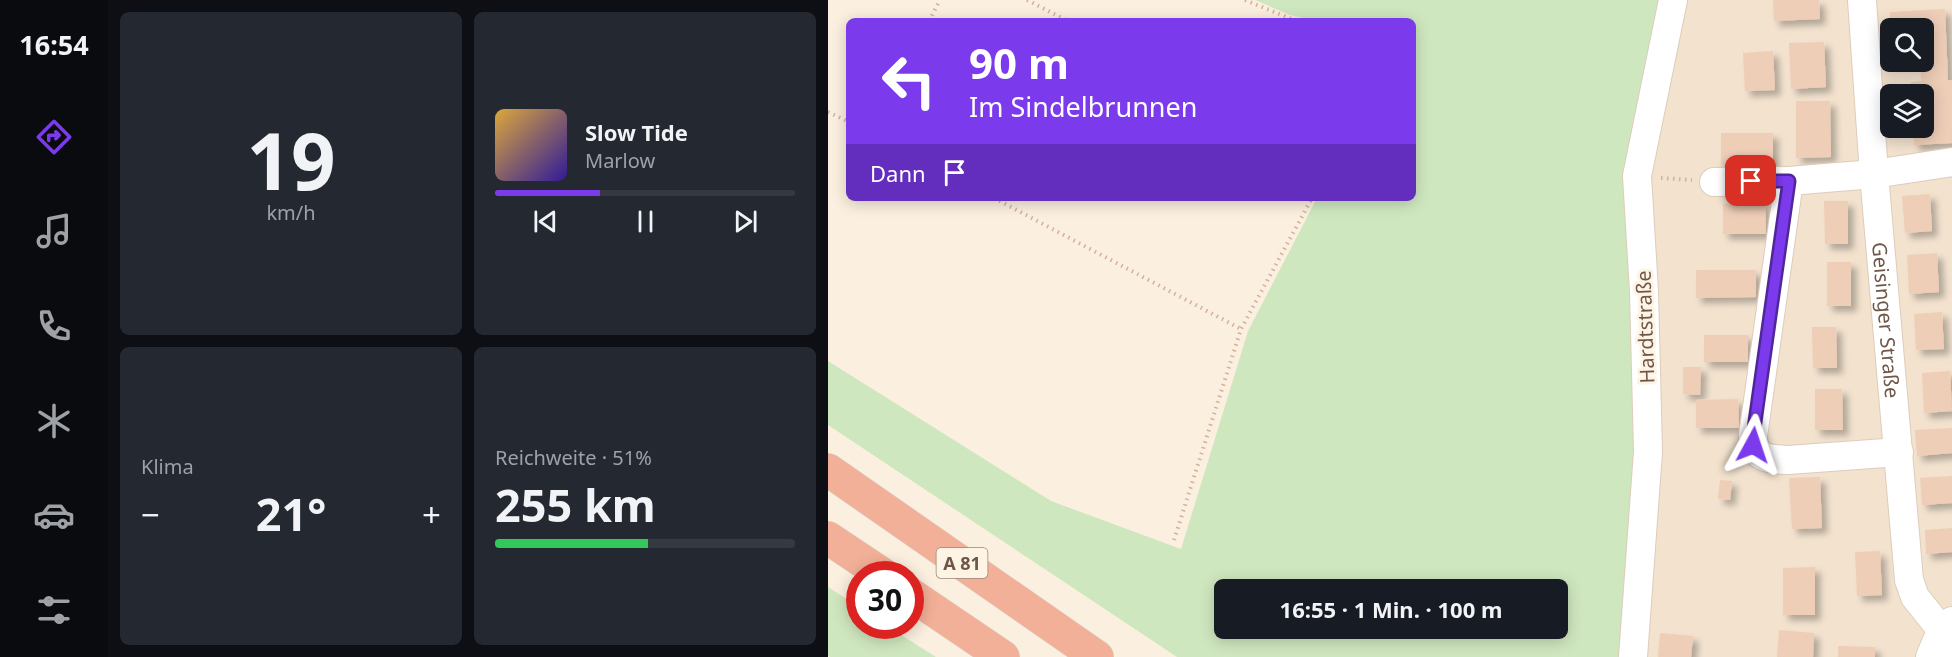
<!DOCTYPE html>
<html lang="de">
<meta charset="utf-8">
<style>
:root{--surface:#171b24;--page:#242831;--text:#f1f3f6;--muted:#9ea1a6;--line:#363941;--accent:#7c3aed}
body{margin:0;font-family:"Noto Sans",sans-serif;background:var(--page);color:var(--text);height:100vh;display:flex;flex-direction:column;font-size:22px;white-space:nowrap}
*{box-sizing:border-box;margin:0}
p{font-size:20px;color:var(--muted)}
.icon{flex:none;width:33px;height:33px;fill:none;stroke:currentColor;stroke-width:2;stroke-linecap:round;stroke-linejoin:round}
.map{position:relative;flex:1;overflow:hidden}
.panel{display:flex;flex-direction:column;gap:12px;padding:12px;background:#0d0f14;width:720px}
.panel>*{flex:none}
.top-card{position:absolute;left:18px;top:18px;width:570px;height:183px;border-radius:9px;box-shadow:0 3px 15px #0003;background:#7c3aed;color:#fff;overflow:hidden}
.buttons{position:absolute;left:1052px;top:18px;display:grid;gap:12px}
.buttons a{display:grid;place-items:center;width:54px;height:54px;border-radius:9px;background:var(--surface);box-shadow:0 3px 15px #0003;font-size:30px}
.speed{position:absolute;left:18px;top:561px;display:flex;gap:12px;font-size:30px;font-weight:700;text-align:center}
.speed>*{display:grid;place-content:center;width:78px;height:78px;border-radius:50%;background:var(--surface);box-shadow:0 3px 15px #0003;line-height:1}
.speed .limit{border:9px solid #d22;background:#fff;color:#111}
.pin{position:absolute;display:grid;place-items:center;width:51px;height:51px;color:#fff;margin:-26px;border-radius:12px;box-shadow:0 3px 9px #0006}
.me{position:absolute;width:66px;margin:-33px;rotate:5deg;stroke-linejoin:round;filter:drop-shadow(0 0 4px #0008)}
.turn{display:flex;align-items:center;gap:21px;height:126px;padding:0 24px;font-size:27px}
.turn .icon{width:78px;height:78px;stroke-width:2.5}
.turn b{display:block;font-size:42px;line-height:51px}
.then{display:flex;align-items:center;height:57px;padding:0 24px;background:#0003;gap:12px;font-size:22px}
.big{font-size:45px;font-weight:700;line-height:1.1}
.panel .card{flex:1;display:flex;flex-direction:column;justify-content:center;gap:9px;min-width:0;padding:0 21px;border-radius:9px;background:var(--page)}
.panel .dial{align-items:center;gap:0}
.dial b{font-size:78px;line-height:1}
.song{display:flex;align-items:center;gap:18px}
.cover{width:72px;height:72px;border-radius:9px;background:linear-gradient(135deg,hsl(40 70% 55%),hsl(250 70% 35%))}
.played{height:6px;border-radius:3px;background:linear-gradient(90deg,var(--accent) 35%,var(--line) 35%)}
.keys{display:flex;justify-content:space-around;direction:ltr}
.heat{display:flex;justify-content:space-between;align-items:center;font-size:33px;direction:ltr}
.charge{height:9px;border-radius:4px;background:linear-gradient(90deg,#34c759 51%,var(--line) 0)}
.panel .tiles{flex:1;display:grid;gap:12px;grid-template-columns:repeat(2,1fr)}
.trip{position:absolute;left:386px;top:579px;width:354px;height:60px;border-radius:9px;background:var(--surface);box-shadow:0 3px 15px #0003;font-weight:700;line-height:60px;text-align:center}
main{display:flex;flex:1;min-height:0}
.tabs{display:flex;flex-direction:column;width:108px;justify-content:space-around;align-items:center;background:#090b0e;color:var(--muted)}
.tabs .icon{width:42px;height:42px}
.tabs .on{color:var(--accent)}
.tabs b{font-size:27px;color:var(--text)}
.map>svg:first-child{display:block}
.residential{fill:#f2e2ce;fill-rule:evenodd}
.green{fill:#cfe7bf;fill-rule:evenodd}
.building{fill:#efceb8;filter:url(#shadow)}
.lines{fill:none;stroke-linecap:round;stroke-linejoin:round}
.minor-casing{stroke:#deccbc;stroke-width:30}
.highway-casing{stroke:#dad3cf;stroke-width:34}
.path{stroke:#d3b19c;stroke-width:4;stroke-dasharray:1.5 4.5;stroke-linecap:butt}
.minor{stroke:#fff;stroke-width:28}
.highway{stroke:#f3b098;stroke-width:33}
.route-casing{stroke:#51269a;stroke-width:15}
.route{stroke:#7c3aed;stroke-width:10}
.labels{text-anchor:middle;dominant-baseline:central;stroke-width:6;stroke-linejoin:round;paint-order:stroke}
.shield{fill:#fef4e5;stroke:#9a8577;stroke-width:1.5}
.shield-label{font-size:18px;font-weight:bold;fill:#6f5648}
.street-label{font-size:20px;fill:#6f5648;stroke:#fef4e5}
</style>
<main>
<nav class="tabs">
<b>16:54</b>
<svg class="icon on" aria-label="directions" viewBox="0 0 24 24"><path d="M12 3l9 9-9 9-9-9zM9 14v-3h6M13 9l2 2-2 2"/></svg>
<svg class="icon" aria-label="music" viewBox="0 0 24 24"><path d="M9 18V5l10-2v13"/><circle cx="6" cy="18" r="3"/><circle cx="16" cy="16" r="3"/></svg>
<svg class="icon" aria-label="phone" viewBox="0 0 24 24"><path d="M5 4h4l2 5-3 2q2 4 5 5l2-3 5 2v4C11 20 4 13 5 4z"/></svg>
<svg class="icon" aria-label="climate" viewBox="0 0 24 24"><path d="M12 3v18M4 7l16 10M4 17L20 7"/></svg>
<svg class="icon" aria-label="car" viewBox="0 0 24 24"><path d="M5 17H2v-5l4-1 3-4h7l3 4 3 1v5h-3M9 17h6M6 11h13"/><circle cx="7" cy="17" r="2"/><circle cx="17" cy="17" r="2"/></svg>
<svg class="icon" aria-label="filters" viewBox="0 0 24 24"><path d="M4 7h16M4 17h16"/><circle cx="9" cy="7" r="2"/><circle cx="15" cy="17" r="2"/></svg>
</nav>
<section class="panel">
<div class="tiles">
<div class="card dial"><b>19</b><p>km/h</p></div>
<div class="card">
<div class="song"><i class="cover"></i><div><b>Slow Tide</b><p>Marlow</p></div></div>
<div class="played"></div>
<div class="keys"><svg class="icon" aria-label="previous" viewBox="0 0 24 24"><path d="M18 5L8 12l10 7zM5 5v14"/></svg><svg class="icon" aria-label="pause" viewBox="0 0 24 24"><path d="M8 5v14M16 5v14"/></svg><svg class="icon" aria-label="next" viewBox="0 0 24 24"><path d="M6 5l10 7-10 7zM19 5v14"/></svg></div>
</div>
<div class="card"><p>Klima</p>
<div class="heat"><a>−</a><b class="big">21°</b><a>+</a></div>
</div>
<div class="card"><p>Reichweite · 51%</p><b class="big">255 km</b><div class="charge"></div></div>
</div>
</section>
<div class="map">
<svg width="1124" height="657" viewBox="0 0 1124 657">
<defs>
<filter id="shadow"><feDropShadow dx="5.5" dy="5.5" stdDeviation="3" flood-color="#0004"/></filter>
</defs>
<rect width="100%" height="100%" fill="#fbf0df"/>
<path class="residential" d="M 845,0 L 1124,0 L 1124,657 L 805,657 L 809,176 ZM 1062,28 L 1095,28 L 1095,62 L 1062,62 ZM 1062,94 L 1095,94 L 1095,128 L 1062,128 Z"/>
<g class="green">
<path d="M 427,0 L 845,0 L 825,93 L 805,657 L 349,657 L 0,425 L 0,361 L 223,501 L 353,549 L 420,331 L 489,198 L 585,198 L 585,21 L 488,21 L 462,15 ZM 396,590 L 729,590 L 729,628 L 396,628 Z"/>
<path d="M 0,587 L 31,607 L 32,626 L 59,626 L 108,657 L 2,657 L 0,655 Z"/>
</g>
<g class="building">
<path d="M 945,0 L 991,0 L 992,19 L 946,21 Z"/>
<path d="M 1117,9 L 1120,80 L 1124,80 L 1124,143 L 1086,145 L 1085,128 L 1095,128 L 1095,94 L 1084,94 L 1083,82 L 1093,81 L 1092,62 L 1095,62 L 1095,28 L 1063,28 L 1062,12 Z"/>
<path d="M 996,42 L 998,87 L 963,89 L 961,43 Z"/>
<path d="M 945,51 L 947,90 L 917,91 L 915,53 Z"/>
<path d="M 968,101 L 1002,101 L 1003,157 L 968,158 Z"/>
<rect x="893" y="133" width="52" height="31"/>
<path d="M 1102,194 L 1104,231 L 1077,233 L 1074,196 Z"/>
<path d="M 996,201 L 1020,201 L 1020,244 L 997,244 Z"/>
<path d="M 937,203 L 938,234 L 895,234 L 895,204 Z"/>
<path d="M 1109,253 L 1111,292 L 1081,294 L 1079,255 Z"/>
<rect x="999" y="262" width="24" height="44"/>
<path d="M 868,270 L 928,270 L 928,297 L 868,298 Z"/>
<path d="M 1114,312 L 1116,349 L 1088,350 L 1086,314 Z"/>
<path d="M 984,327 L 1008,327 L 1009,368 L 985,368 Z"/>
<rect x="876" y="335" width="44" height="27"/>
<path d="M 855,367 L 873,367 L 872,395 L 855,394 Z"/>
<path d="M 1122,371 L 1124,411 L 1096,413 L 1094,373 Z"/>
<path d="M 987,389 L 1014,389 L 1015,430 L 987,430 Z"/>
<path d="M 910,399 L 911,428 L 868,428 L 868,400 Z"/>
<path d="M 1124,428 L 1124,453 L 1089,456 L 1087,430 Z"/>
<path d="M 1124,476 L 1124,503 L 1094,505 L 1092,478 Z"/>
<path d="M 992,477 L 994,528 L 964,529 L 961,478 Z"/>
<path d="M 892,480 L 904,481 L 902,500 L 890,499 Z"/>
<path d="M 1124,528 L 1124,552 L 1098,554 L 1097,530 Z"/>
<path d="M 1052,551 L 1054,595 L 1029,596 L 1027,552 Z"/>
<path d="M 987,567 L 987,615 L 955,615 L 955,568 Z"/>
<path d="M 951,630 L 986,633 L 985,657 L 949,657 Z"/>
<path d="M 832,633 L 865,636 L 863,657 L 830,657 Z"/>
<path d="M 1010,646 L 1047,647 L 1047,657 L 1010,657 Z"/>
</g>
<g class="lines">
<g class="minor-casing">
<g id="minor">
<path id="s1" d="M 1034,0 L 1046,174 L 1081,580 L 1087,597 L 1123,642 L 1124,648"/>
<path d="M 886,182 L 961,181"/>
<path d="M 1071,452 L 960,460 C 941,459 925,459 925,436 L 961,181 L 1046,174 L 1124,162"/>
<path d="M 805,657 L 820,452 L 816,291 L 809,176 L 845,0"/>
<path d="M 1102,657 L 1113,631 L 1124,621"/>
</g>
</g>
<g class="highway-casing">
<g id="highway">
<path d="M 0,470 L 269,657"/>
<path d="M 0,538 L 54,574"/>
<path d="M 82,594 L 175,657"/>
</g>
</g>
<g class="path">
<path d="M 199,0 L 240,21"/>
<path d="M 417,0 L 461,18 L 473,21"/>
<path d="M 101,21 L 112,0"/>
<path d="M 0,112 L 21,122"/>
<path d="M 833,178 L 864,180"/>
<path d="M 166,198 L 413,329"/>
<path d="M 346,540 L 413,329 L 484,198"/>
</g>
<use href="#minor" class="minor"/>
<use href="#highway" class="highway"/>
</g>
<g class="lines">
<g class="route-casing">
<path id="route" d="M 923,181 L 961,181 L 925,436 L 925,445"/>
</g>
<use href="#route" class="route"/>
</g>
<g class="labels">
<rect class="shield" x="108.5" y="548" width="51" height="30" rx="4.5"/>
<g class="shield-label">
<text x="134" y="563">A 81</text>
</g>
<g class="street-label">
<text stroke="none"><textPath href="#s1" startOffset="321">Geisinger Straße</textPath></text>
<text transform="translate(817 327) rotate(-92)">Hardtstraße</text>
</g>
</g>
</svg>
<div class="buttons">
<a><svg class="icon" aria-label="search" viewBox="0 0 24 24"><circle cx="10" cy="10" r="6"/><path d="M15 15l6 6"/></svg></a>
<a><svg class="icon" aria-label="layers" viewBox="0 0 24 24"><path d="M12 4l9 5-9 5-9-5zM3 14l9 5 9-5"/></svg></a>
</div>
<div class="speed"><div class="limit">30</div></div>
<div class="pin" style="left:923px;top:181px;background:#d93025"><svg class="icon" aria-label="arrive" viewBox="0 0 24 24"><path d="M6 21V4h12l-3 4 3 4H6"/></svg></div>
<svg class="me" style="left:925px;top:445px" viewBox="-20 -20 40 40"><path d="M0-17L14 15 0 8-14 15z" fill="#7c3aed" stroke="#fff" stroke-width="4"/></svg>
<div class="trip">16:55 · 1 Min. · 100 m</div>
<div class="top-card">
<div class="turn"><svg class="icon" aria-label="left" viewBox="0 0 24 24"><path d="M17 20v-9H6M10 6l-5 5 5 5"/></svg><div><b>90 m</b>Im Sindelbrunnen</div></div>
<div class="then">Dann<svg class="icon" aria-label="arrive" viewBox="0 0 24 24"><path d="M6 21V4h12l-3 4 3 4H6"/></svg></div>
</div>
</div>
</main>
